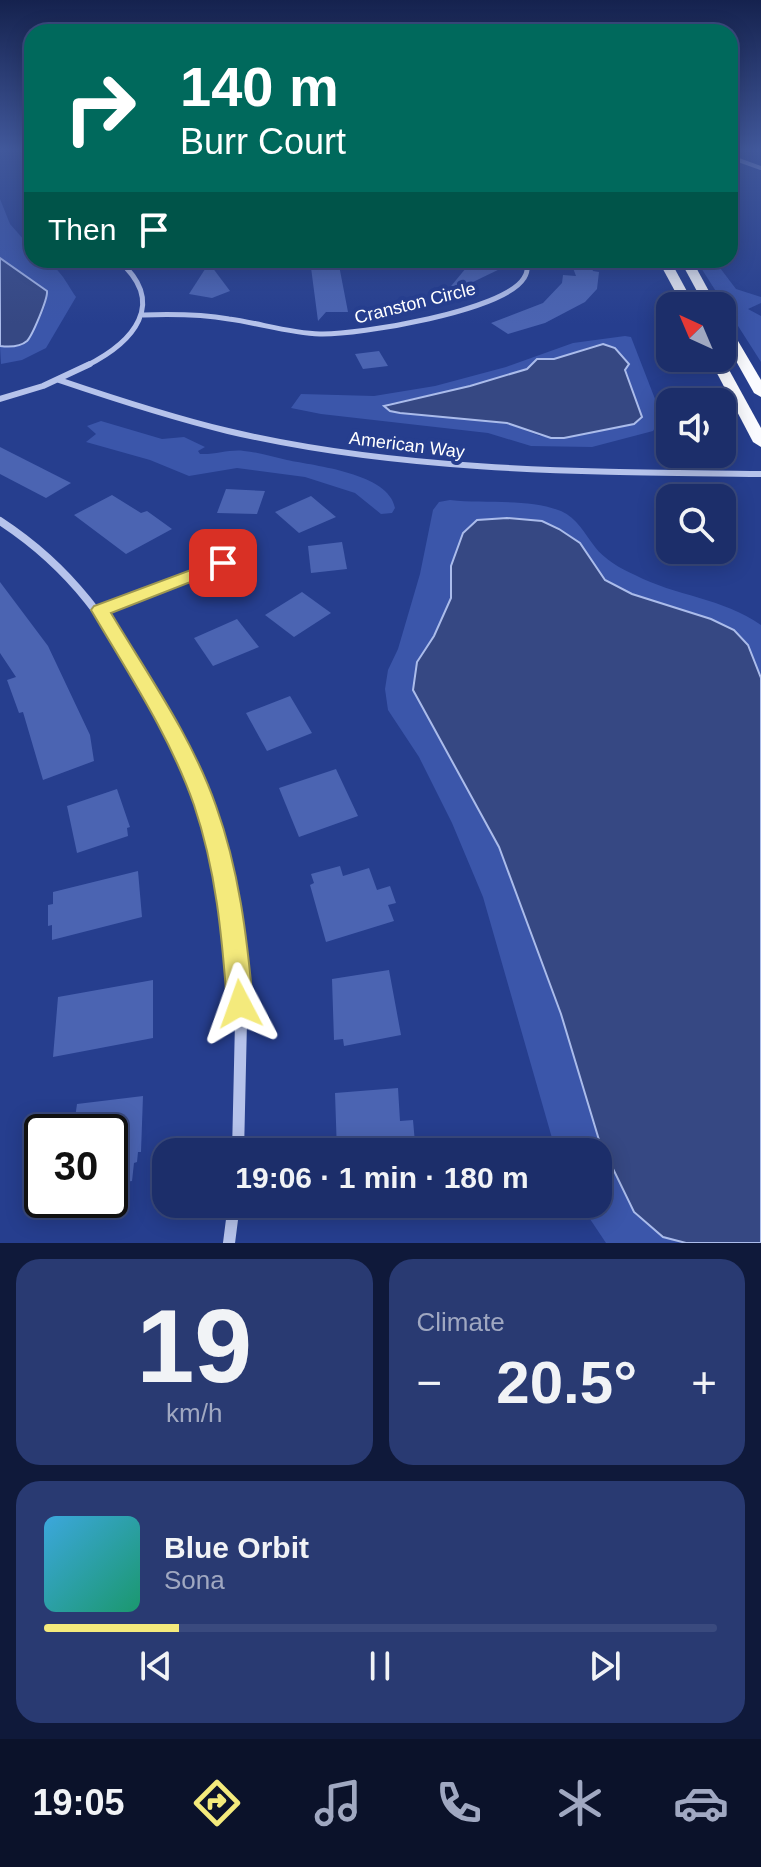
<!DOCTYPE html>
<meta charset="utf-8">
<style>
:root{--surface:#1c2e6a;--page:#293a72;--text:#f1f3f6;--muted:#a0a8c1;--line:#3a4a7e;--accent:#f4ea7c}
body{margin:0;font-family:Helvetica,sans-serif;background:var(--page);color:var(--text);height:100vh;display:flex;flex-direction:column;font-size:30px;white-space:nowrap}
*{box-sizing:border-box;margin:0}
p{font-size:26px;color:var(--muted)}
.icon{flex:none;width:44px;height:44px;fill:none;stroke:currentColor;stroke-width:2;stroke-linecap:round;stroke-linejoin:round}
.map{position:relative;height:1243px;overflow:hidden}
.details{display:flex;flex-direction:column;gap:16px;padding:16px;background:#0f193a;flex:1}
.details>*{flex:none}
.banner{position:absolute;left:24px;top:24px;width:714px;height:244px;border-radius:24px;box-shadow:0 4px 20px #0003,0 0 0 2px var(--line);background:#00695c;color:#fff;overflow:hidden}
.needle{width:52px;rotate:316deg}
.tools{position:absolute;left:656px;top:292px;display:grid;gap:16px}
.tools a{display:grid;place-items:center;width:80px;height:80px;border-radius:16px;background:var(--surface);box-shadow:0 4px 20px #0003,0 0 0 2px var(--line);font-size:40px}
.speed{position:absolute;left:24px;top:1114px;display:flex;gap:16px;font-size:40px;font-weight:700;text-align:center}
.speed>*{display:grid;place-content:center;width:104px;height:104px;border-radius:50%;background:var(--surface);box-shadow:0 4px 20px #0003,0 0 0 2px var(--line);line-height:1}
.speed .limit{border:4px solid #111;border-radius:12px;background:#fff;color:#111}
.pin{position:absolute;display:grid;place-items:center;width:68px;height:68px;color:#fff;margin:-34px;border-radius:16px;box-shadow:0 4px 12px #0006}
.me{position:absolute;width:88px;margin:-44px;rotate:356deg;stroke-linejoin:round;filter:drop-shadow(0 0 6px #0008)}
.turn{display:flex;align-items:center;gap:28px;height:168px;padding:0 24px;font-size:36px}
.turn .icon{width:104px;height:104px;stroke-width:2.5}
.turn b{display:block;font-size:56px;line-height:68px}
.then{display:flex;align-items:center;height:76px;padding:0 24px;background:#0003;gap:16px;font-size:30px}
.big{font-size:60px;font-weight:700;line-height:1.1}
.details .card{flex:1;display:flex;flex-direction:column;justify-content:center;gap:12px;min-width:0;padding:0 28px;border-radius:24px;background:var(--page)}
.details .dial{align-items:center;gap:0}
.dial b{font-size:104px;line-height:1}
.song{display:flex;align-items:center;gap:24px}
.cover{width:96px;height:96px;border-radius:12px;background:linear-gradient(135deg,hsl(200 70% 55%),hsl(160 70% 35%))}
.played{height:8px;border-radius:4px;background:linear-gradient(90deg,var(--accent) 20%,var(--line) 20%)}
.keys{display:flex;justify-content:space-around;direction:ltr}
.heat{display:flex;justify-content:space-between;align-items:center;font-size:44px;direction:ltr}
.details .tiles{flex:1;display:grid;gap:16px;grid-template-columns:1fr 1fr}
.card:last-child{grid-column:span 2}
.trip{position:absolute;left:152px;top:1138px;width:460px;height:80px;border-radius:24px;background:var(--surface);box-shadow:0 4px 20px #0003,0 0 0 2px var(--line);font-weight:700;line-height:80px;text-align:center}
.tabs{display:flex;height:128px;justify-content:space-around;align-items:center;background:#0b122a;color:var(--muted)}
.tabs .icon{width:56px;height:56px}
.tabs .on{color:var(--accent)}
.tabs b{font-size:36px;color:var(--text)}
.map>svg:first-child{display:block}
.green{fill:#3b56aa;fill-rule:evenodd}
.water{fill:#364883;stroke:#abbceb;stroke-width:2}
.building{fill:#4b64b2}
.lines{fill:none;stroke-linecap:round;stroke-linejoin:round}
.street-far5{stroke:#b6c3eb;stroke-width:4}
.street-far4{stroke:#b6c3eb;stroke-width:5}
.street-far3{stroke:#b6c3eb;stroke-width:6}
.street-far2{stroke:#b6c3eb;stroke-width:8}
.street-far1{stroke:#b6c3eb;stroke-width:10}
.street{stroke:#b6c3eb;stroke-width:12}
.primary{fill:#fafbff;fill-rule:evenodd}
.route{fill:#f4ea7c;stroke:#9f9851;stroke-width:2}
.labels{text-anchor:middle;dominant-baseline:central;stroke-width:8;stroke-linejoin:round;paint-order:stroke}
.far-street-label{font-size:18px;fill:#fff;stroke:#263e8e}
</style>
<div class="map">
<svg width="761" height="1243" viewBox="0 0 761 1243">
<rect width="100%" height="100%" fill="#263e8e"/>
<g class="green">
<path d="M 0,199 L 10,224 L 32,249 L 32,260 C 58,260 64,280 76,297 L 46,348 L 22,360 L 1,364 L 0,346 C 25,349 48,314 47,291 L 0,258 Z"/>
<path d="M 696,260 L 714,260 L 736,289 L 761,297 L 761,303 L 748,309 L 761,316 L 761,362 Z"/>
<path d="M 625,336 L 631,337 L 662,417 L 653,431 L 592,447 L 531,446 L 488,433 L 321,414 L 291,408 L 301,394 L 374,396 L 435,386 L 506,367 L 573,343 ZM 596,345 L 621,357 L 642,417 L 634,424 L 564,438 L 540,436 L 507,423 L 400,413 L 388,404 L 470,386 L 527,369 L 537,359 L 554,359 Z"/>
<path d="M 101,421 L 162,439 L 184,437 L 205,447 L 198,451 L 200,454 C 215,455 230,449 244,451 C 258,452 273,457 287,460 C 315,466 389,473 395,508 L 392,513 L 381,514 L 355,493 L 305,477 L 237,468 L 189,476 L 150,460 L 86,442 L 96,434 L 87,426 Z"/>
<path d="M 450,500 C 485,504 528,498 561,511 C 577,518 585,534 595,547 C 604,559 621,569 635,575 C 675,596 723,598 761,625 L 761,678 L 748,645 L 711,619 L 632,594 L 604,580 L 580,543 L 559,529 L 541,521 L 477,520 L 463,533 L 451,566 L 451,598 L 434,636 L 417,662 L 413,690 L 499,847 L 561,1014 L 599,1140 L 663,1237 L 686,1243 L 606,1243 L 580,1204 L 598,1204 L 598,1152 L 556,1152 L 483,897 L 452,823 L 419,757 L 388,710 L 385,689 L 388,670 L 398,649 L 420,574 L 433,510 L 439,502 Z"/>
</g>
<g class="water">
<path d="M 0,258 L 47,291 C 48,299 32,336 27,341 C 20,347 8,347 0,346 Z"/>
<path d="M 603,344 L 615,348 L 629,364 L 625,370 L 642,417 L 634,424 L 564,438 L 551,438 L 507,423 L 400,413 L 390,411 L 384,406 L 470,386 L 527,369 L 537,359 L 554,359 Z"/>
<path d="M 507,518 L 542,521 L 559,529 L 580,543 L 605,580 L 632,594 L 711,619 L 734,630 L 748,645 L 761,678 L 761,1243 L 686,1243 L 663,1237 L 634,1212 L 599,1140 L 561,1014 L 499,847 L 413,690 L 417,662 L 434,636 L 451,598 L 451,566 L 463,533 L 477,520 Z"/>
</g>
<g class="building">
<path d="M 310,260 L 338,260 L 348,312 L 326,312 L 318,321 Z"/>
<path d="M 570,260 L 589,260 L 593,271 L 599,272 L 597,289 L 585,302 L 545,323 L 508,334 L 491,323 L 543,303 L 562,283 L 563,275 L 576,276 Z"/>
<path d="M 471,262 L 504,267 L 442,297 Z"/>
<path d="M 209,263 L 230,291 L 212,298 L 189,294 Z"/>
<path d="M 379,351 L 388,366 L 363,369 L 355,354 Z"/>
<path d="M 0,447 L 71,483 L 46,498 L 0,474 Z"/>
<path d="M 226,489 L 265,491 L 257,514 L 217,513 Z"/>
<path d="M 112,495 L 141,513 L 147,511 L 172,529 L 126,554 L 74,515 Z"/>
<path d="M 311,496 L 336,517 L 299,533 L 275,512 Z"/>
<path d="M 342,542 L 347,569 L 311,573 L 308,546 Z"/>
<path d="M 0,582 L 48,646 L 90,735 L 94,761 L 43,780 L 23,712 L 19,713 L 7,680 L 16,677 L 0,653 Z"/>
<path d="M 302,592 L 331,613 L 294,637 L 265,615 Z"/>
<path d="M 237,619 L 259,647 L 213,666 L 194,638 Z"/>
<path d="M 290,696 L 312,733 L 267,751 L 246,713 Z"/>
<path d="M 336,769 L 358,816 L 299,837 L 279,788 Z"/>
<path d="M 117,789 L 130,827 L 127,828 L 128,836 L 77,853 L 67,806 Z"/>
<path d="M 340,866 L 343,876 L 369,868 L 377,890 L 390,886 L 396,903 L 388,905 L 394,921 L 326,942 L 310,885 L 314,883 L 311,874 Z"/>
<path d="M 138,871 L 142,917 L 52,940 L 52,925 L 48,926 L 48,905 L 53,904 L 53,892 Z"/>
<path d="M 389,970 L 401,1035 L 344,1046 L 343,1039 L 334,1040 L 332,979 Z"/>
<path d="M 153,980 L 153,1038 L 53,1057 L 58,997 Z"/>
<path d="M 398,1088 L 400,1121 L 413,1120 L 415,1143 L 401,1145 L 401,1152 L 337,1152 L 335,1093 Z"/>
<path d="M 143,1096 L 141,1152 L 138,1152 L 137,1162 L 134,1163 L 132,1181 L 110,1184 L 110,1132 L 73,1132 L 77,1104 Z"/>
</g>
<g class="lines">
<path class="street-far5" d="M 730,157 L 761,168"/>
<g class="street-far4">
<path d="M 143,315 C 172,314 200,314 229,319 C 259,323 289,333 320,334 C 359,335 504,311 524,278 C 528,272 528,267 527,260"/>
<path d="M 86,366 C 134,342 168,303 118,260"/>
</g>
<g class="street-far3">
<path d="M 59,380 C 115,399 170,417 228,431 C 402,472 584,472 761,474"/>
<path d="M 0,399 L 43,386 L 90,364"/>
</g>
<g class="street-far2">
<path d="M 0,521 C 78,572 110,628 157,706"/>
<path d="M 100,610 L 223,563"/>
</g>
<path class="street-far1" d="M 155,704 C 199,779 226,858 235,944"/>
<g class="street">
<path d="M 235,942 L 241,1022 L 238,1152"/>
<path d="M 229,1243 L 234,1204"/>
</g>
<g class="primary">
<path d="M 658,260 L 670,260 L 695,306 L 683,306 Z"/>
<path d="M 680,260 L 692,260 L 717,306 L 705,306 Z"/>
<path d="M 722,320 L 728,324 L 761,380 L 761,397 L 754,393 L 722,336 Z"/>
<path d="M 722,357 L 761,428 L 761,447 L 753,442 L 709,358 Z"/>
</g>
</g>
<linearGradient id="sky" x2="0" y2="1"><stop stop-color="#15224e"/><stop offset="0.46" stop-color="#41589b"/><stop offset="1" stop-color="#41589b" stop-opacity="0"/></linearGradient>
<rect width="761" height="324" fill="url(#sky)"/>
<path class="route" d="M 223,558 L 229,560 L 231,563 L 229,567 L 111,613 C 148,675 192,737 216,806 C 239,870 247,936 253,1004 L 249,1013 L 240,1017 L 230,1013 L 227,1004 C 222,936 216,870 194,805 C 170,736 128,673 91,610 L 94,606 Z"/>
<g class="labels">
<g class="far-street-label">
<text transform="translate(415 303) rotate(-14)">Cranston Circle</text>
<text transform="translate(407 445) rotate(7)">American Way</text>
</g>
</g>
</svg>
<div class="tools">
<a><svg class="needle" viewBox="-14 -14 28 28"><path d="M0-13l5 13h-10z" fill="#e53935"/><path d="M0 13l5-13h-10z" fill="#a0a8c1"/></svg></a>
<a><svg class="icon" aria-label="sound" viewBox="0 0 24 24"><path d="M4 9h4l5-4v14l-5-4H4zM17 9q2 3 0 6"/></svg></a>
<a><svg class="icon" aria-label="search" viewBox="0 0 24 24"><circle cx="10" cy="10" r="6"/><path d="M15 15l6 6"/></svg></a>
</div>
<div class="speed"><div class="limit">30</div></div>
<div class="pin" style="left:223px;top:563px;background:#d93025"><svg class="icon" aria-label="arrive" viewBox="0 0 24 24"><path d="M6 21V4h12l-3 4 3 4H6"/></svg></div>
<svg class="me" style="left:240px;top:1004px" viewBox="-20 -20 40 40"><path d="M0-17L14 15 0 8-14 15z" fill="#f4ea7c" stroke="#fff" stroke-width="4"/></svg>
<div class="trip">19:06 · 1 min · 180 m</div>
<div class="banner">
<div class="turn"><svg class="icon" aria-label="right" viewBox="0 0 24 24"><path d="M7 20v-9h11M14 6l5 5-5 5"/></svg><div><b>140 m</b>Burr Court</div></div>
<div class="then">Then<svg class="icon" aria-label="arrive" viewBox="0 0 24 24"><path d="M6 21V4h12l-3 4 3 4H6"/></svg></div>
</div>
</div>
<section class="details">
<div class="tiles">
<div class="card dial"><b>19</b><p>km/h</p></div>
<div class="card"><p>Climate</p>
<div class="heat"><a>−</a><b class="big">20.5°</b><a>+</a></div>
</div>
<div class="card">
<div class="song"><i class="cover"></i><div><b>Blue Orbit</b><p>Sona</p></div></div>
<div class="played"></div>
<div class="keys"><svg class="icon" aria-label="previous" viewBox="0 0 24 24"><path d="M18 5L8 12l10 7zM5 5v14"/></svg><svg class="icon" aria-label="pause" viewBox="0 0 24 24"><path d="M8 5v14M16 5v14"/></svg><svg class="icon" aria-label="next" viewBox="0 0 24 24"><path d="M6 5l10 7-10 7zM19 5v14"/></svg></div>
</div>
</div>
</section>
<nav class="tabs">
<b>19:05</b>
<svg class="icon on" aria-label="directions" viewBox="0 0 24 24"><path d="M12 3l9 9-9 9-9-9zM9 14v-3h6M13 9l2 2-2 2"/></svg>
<svg class="icon" aria-label="music" viewBox="0 0 24 24"><path d="M9 18V5l10-2v13"/><circle cx="6" cy="18" r="3"/><circle cx="16" cy="16" r="3"/></svg>
<svg class="icon" aria-label="phone" viewBox="0 0 24 24"><path d="M5 4h4l2 5-3 2q2 4 5 5l2-3 5 2v4C11 20 4 13 5 4z"/></svg>
<svg class="icon" aria-label="climate" viewBox="0 0 24 24"><path d="M12 3v18M4 7l16 10M4 17L20 7"/></svg>
<svg class="icon" aria-label="car" viewBox="0 0 24 24"><path d="M5 17H2v-5l4-1 3-4h7l3 4 3 1v5h-3M9 17h6M6 11h13"/><circle cx="7" cy="17" r="2"/><circle cx="17" cy="17" r="2"/></svg>
</nav>
